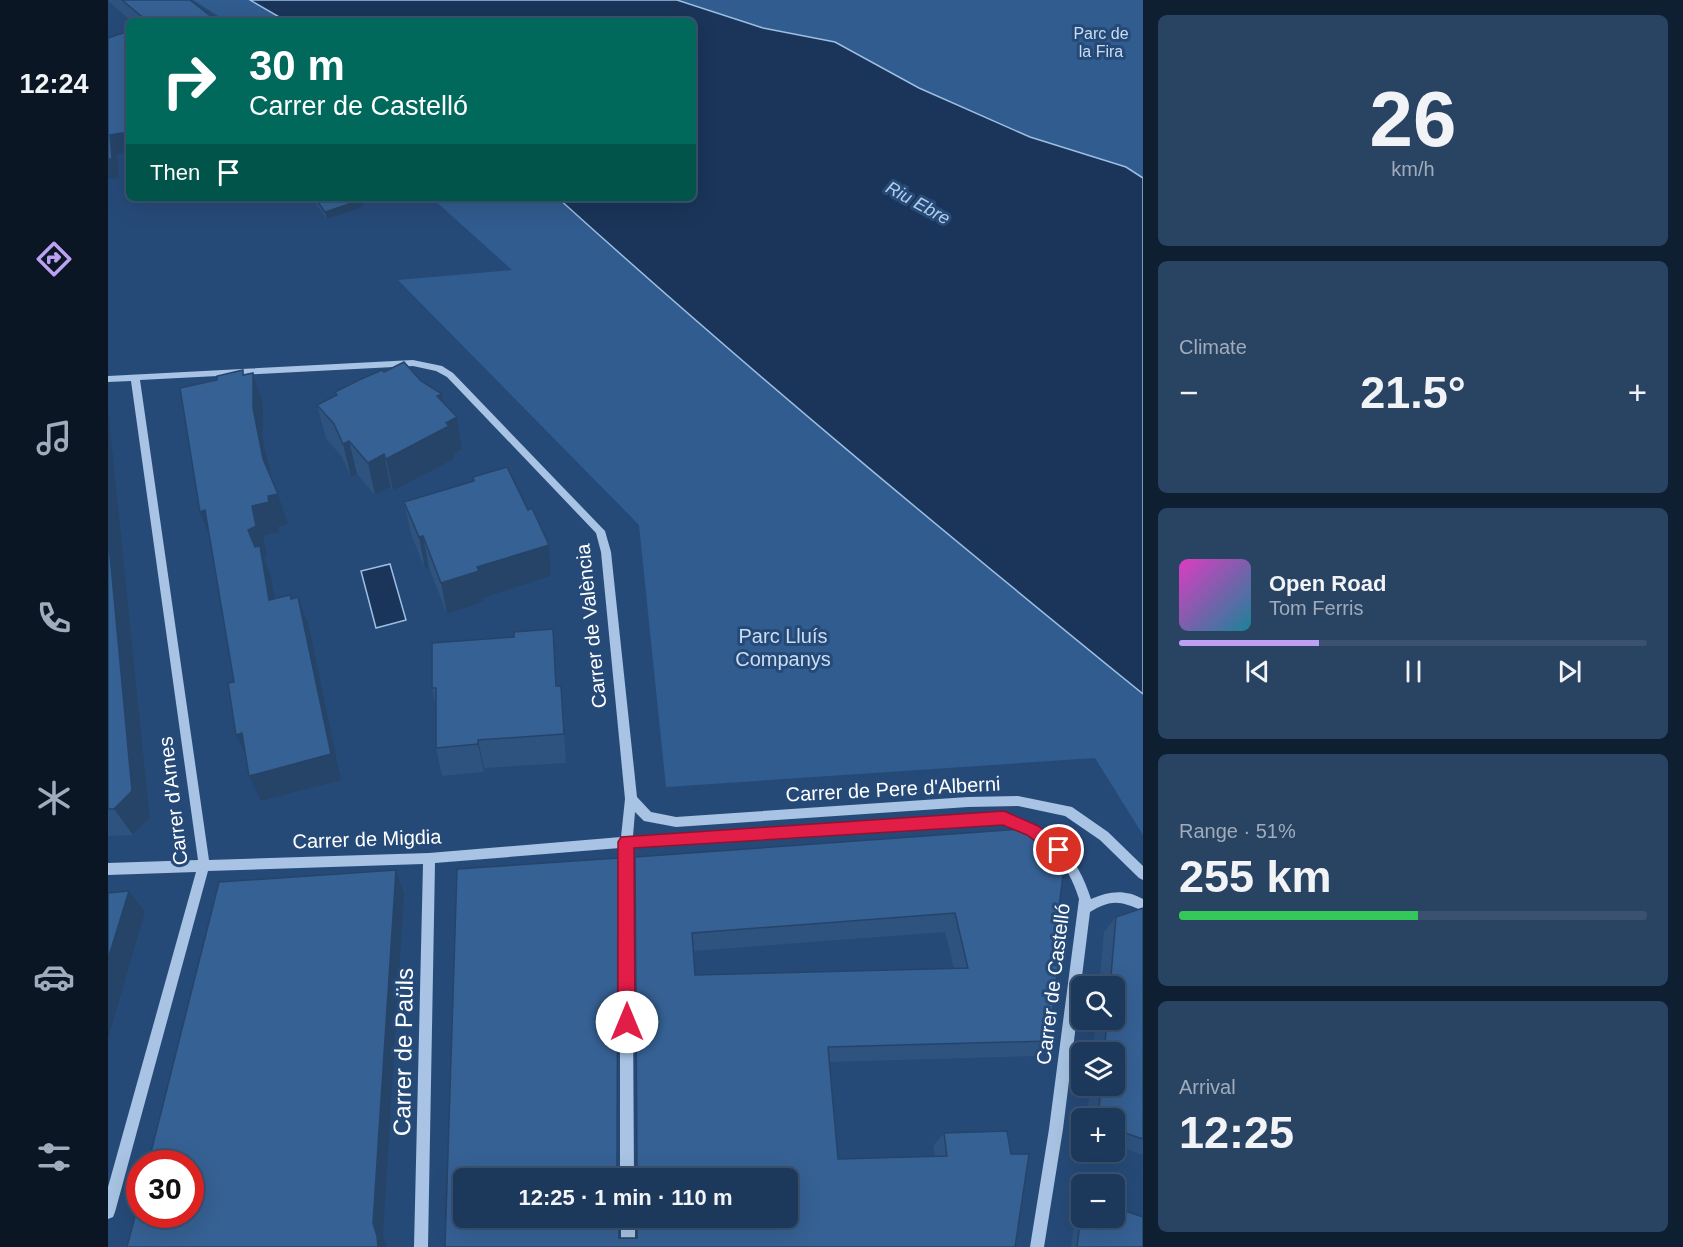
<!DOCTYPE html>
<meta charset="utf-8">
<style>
:root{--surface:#1c385a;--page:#294363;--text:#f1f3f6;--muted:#a0acbb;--line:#3a5270;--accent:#bca0f2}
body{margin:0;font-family:Arial,sans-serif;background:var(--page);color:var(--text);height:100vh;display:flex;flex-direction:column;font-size:22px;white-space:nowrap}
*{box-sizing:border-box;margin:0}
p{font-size:20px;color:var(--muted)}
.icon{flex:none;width:33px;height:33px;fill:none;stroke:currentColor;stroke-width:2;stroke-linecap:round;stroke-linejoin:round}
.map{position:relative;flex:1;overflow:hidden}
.details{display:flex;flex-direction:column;gap:15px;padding:15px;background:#0f1f32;width:540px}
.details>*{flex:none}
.top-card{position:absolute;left:18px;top:18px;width:570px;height:183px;border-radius:9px;box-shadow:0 6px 24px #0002,0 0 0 2px var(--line);background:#00695c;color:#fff;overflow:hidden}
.controls{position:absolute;left:963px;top:976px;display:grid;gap:12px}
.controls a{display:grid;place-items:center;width:54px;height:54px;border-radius:9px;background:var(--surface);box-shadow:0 6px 24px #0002,0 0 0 2px var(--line);font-size:30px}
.speed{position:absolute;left:18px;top:1150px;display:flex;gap:12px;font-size:30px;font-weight:700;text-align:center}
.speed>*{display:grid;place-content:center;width:78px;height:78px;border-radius:50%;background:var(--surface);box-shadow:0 6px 24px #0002,0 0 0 2px var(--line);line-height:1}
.speed .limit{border:9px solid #d22;background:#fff;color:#111}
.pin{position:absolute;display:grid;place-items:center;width:51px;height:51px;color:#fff;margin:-26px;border:3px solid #fff;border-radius:50%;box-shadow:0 2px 6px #0007}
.me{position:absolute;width:66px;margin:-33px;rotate:0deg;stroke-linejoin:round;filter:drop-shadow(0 0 4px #0008)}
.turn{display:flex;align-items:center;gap:21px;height:126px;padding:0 24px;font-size:27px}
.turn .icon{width:78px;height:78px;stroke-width:2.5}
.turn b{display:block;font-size:42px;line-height:51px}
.then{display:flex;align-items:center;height:57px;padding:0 24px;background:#0003;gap:12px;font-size:22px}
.big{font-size:45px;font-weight:600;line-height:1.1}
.details .card{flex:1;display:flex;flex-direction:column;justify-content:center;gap:9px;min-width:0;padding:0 21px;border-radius:9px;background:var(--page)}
.details .dial{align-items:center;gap:0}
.dial b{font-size:78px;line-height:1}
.song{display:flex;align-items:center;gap:18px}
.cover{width:72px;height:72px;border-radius:9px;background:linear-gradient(135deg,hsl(310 70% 55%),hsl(190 70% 35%))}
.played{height:6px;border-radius:3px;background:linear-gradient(90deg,var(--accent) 30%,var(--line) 30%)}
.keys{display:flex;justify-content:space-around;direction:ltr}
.heat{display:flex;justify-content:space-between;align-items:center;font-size:33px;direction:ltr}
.charge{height:9px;border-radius:4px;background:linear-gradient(90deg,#34c759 51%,var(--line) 0)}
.trip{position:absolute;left:345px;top:1168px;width:345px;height:60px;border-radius:9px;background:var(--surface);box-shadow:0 6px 24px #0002,0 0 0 2px var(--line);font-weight:600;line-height:60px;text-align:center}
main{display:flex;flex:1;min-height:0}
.tab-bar{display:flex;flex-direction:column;width:108px;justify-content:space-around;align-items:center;background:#0b1624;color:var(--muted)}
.tab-bar .icon{width:42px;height:42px}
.tab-bar .current{color:var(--accent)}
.tab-bar b{font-size:27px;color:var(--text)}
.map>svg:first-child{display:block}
.green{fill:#315c8f}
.water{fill:#1a3559;stroke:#9cbee3;stroke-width:1.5}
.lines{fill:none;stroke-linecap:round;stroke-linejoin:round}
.minor{fill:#a8c3e3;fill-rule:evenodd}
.wall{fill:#2e537f;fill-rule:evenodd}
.shaded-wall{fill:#264468}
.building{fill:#366194;stroke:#264468;stroke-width:1.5;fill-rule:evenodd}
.route{fill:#e11d48;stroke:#92132f;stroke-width:1.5}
.labels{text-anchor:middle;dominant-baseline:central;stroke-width:6;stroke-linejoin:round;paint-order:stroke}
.far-park-label{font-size:16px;fill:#caddf3;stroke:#264a78}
.far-water-label{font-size:18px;font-style:italic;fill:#b3cdeb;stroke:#264a78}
.street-label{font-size:20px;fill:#fff;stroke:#264a78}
.park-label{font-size:20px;fill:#caddf3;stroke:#264a78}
.near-street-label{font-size:24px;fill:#fff;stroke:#264a78}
</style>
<main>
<nav class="tab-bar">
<b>12:24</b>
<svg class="icon current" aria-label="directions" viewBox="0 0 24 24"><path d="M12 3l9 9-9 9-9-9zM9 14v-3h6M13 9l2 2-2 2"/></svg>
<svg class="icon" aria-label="music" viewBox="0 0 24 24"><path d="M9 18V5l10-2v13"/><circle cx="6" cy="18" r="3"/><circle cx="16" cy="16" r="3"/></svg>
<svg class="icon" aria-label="phone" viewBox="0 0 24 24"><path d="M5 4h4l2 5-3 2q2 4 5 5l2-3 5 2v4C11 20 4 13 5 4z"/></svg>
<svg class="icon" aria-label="climate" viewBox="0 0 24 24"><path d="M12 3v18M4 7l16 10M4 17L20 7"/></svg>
<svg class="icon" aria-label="car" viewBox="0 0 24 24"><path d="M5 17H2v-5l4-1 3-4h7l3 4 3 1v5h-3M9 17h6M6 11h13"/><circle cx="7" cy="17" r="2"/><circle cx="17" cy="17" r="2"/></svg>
<svg class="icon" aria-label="filters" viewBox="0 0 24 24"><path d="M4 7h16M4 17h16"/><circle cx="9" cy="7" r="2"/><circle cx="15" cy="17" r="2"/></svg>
</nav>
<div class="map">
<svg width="1035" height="1247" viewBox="0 0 1035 1247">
<rect width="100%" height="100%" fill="#264a78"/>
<g class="green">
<path d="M 85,0 L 142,0 L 178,21 L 118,21 Z"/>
<path d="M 569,0 L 1035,0 L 1035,178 L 1018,167 L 922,137 L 811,88 L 727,42 L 655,28 Z"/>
<path d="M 324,198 L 450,198 C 640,370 837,532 1035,694 L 1035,835 L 987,758 L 558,787 L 531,525 L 290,280 L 404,270 Z"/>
</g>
<g class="water">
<path d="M 142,0 L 569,0 L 655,28 L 727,42 L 811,88 L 922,137 L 1018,167 L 1035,178 L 1035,694 C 837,533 640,370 450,198 L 585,198 L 585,21 L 178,21 Z"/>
<path d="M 282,564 L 298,620 L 268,628 L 253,571 Z"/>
</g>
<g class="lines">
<g class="minor">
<path d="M 305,360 L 334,366 L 345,373 L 497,531 L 503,552 L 529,797 L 543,812 L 568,817 L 860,797 L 910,796 L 964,807 L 1000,832 L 1035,866 L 1035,880 L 1031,878 L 992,840 L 957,816 L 910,806 L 860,807 L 568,827 L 536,821 L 527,812 L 525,836 L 896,813 C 942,830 968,851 983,899 C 1001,891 1017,889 1035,899 L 1035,911 C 1012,901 1004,899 982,912 L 955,1129 L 936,1247 L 922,1247 L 941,1129 L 971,899 C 958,856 935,841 895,823 L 524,847 L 526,1179 L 512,1179 L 512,848 L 327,863 L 320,1247 L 306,1247 L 315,864 L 100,871 L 7,1212 L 5,1217 L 0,1219 L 0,1187 L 88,872 L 0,875 L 0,863 L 90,860 L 23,381 L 0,382 L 0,376 ZM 305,366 L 328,371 L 339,377 L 488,533 L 493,552 L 517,799 L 513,837 L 321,853 L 101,860 L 32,380 Z"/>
<rect x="513" y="1218" width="14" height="29"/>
</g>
</g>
<g class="wall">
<path d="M 0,0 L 82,0 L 109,21 L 23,21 L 0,1 Z"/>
<path d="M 206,198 L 252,198 L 255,207 L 219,219 L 207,203 Z"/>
<path d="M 276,372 L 336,403 L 354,450 L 346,454 L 346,459 L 285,491 L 283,487 L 267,495 L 249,474 L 243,477 L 234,457 L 218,438 L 209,405 L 228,396 L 227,392 Z"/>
<path d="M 0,406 L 42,818 L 25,835 L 0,836 Z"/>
<path d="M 365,477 L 420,510 L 441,545 L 443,576 L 375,598 L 376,602 L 339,614 L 321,568 L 317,569 L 303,534 L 296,502 L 365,481 Z"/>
<path d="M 447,660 L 449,686 L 453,686 L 458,763 L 376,768 L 376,772 L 334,776 L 328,748 L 328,706 L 324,688 Z"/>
<path d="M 913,829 L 956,867 L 944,965 L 950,966 L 941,1041 L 927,1056 L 722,1062 L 730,1159 L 827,1156 L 825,1146 L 836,1133 L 899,1131 L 903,1154 L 921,1154 L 907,1247 L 337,1247 L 349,869 L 510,858 L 510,1167 L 512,1169 L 526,1169 L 528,1167 L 527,857 ZM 837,932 L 846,968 L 587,975 L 585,951 ZM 356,1179 L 680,1179 L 680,1218 L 529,1218 L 529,1238 L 511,1238 L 511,1218 L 356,1218 Z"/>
<path d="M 1035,908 L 1035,1155 L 1006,1145 L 1006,1119 L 979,1119 L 979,1118 L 982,1086 L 1006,1086 L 1006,1053 L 985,1053 L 988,1020 L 1006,1020 L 1006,987 L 991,987 L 996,932 L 1008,917 Z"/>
<path d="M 974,1214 L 1035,1247 L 963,1247 L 967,1218 Z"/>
</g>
<g class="shaded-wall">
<path d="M 21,132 L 21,152 L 9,154 L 11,178 L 0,179 L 0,159 L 2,135 Z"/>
<path d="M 253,200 L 255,207 L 219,219 L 217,212 Z"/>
<path d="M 135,370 L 145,403 L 145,373 L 155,404 L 155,439 L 166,489 L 155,459 Z"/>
<path d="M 334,394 L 339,422 L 349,417 L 354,450 L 346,454 L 346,459 L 285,491 L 278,459 L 329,396 Z"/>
<path d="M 0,406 L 42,818 L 25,835 L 6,809 L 0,533 Z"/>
<path d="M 241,441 L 249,474 L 243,477 L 235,444 Z"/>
<path d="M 276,454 L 283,487 L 267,495 L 260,463 Z"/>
<path d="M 170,494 L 180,524 L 170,527 L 171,532 L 155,536 L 159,556 L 156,558 L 163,576 L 172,629 L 161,600 L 152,560 L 140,530 L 144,506 L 160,496 Z"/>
<path d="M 97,510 L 104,542 L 92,512 Z"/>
<path d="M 315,536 L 321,568 L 317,569 L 311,537 Z"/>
<path d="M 441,545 L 443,576 L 375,598 L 376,602 L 339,614 L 333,583 L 369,567 Z"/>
<path d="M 190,597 L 201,626 L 233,780 L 153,801 L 141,776 Z"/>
<path d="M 134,733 L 141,761 L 128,735 Z"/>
<path d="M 370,740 L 376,768 L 376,772 L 370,744 Z"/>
<path d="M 288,870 L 296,893 L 275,1235 L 279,1247 L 270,1247 L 265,1223 Z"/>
<path d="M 21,891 L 37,912 L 0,1039 L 0,959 Z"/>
</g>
<g class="building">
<path d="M 14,0 L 82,0 L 109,21 L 39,21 Z"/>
<path d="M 21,31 L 21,132 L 2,135 L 4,159 L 0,159 L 0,38 Z"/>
<path d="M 207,198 L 252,198 L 253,200 L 217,212 Z"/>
<path d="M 296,362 L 313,381 L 334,394 L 329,396 L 349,417 L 338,423 L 341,426 L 278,459 L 276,454 L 260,463 L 241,441 L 235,444 L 226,424 L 209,405 L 229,395 L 227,392 L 251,380 L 274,370 L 276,372 Z"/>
<path d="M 135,370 L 135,375 L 145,373 L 145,408 L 155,459 L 170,494 L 160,496 L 161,502 L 144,506 L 148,526 L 140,530 L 147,547 L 152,546 L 161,600 L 182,595 L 183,599 L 190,597 L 223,754 L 141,776 L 134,733 L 128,735 L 120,683 L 126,682 L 97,510 L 92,512 L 72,388 L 109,380 L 109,376 Z"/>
<path d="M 399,467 L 420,510 L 424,508 L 441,545 L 369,567 L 371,571 L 333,583 L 315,536 L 311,537 L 296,502 L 366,481 L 365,477 Z"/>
<path d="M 0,533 L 24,791 L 6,809 L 0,809 Z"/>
<path d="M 445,629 L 448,686 L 453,686 L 456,734 L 370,740 L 370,744 L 328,748 L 328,688 L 324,688 L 324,643 L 406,637 L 406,632 Z"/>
<path d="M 913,829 L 956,867 L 944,965 L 950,966 L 941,1041 L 720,1047 L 730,1159 L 839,1156 L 836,1133 L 899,1131 L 903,1154 L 921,1154 L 907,1247 L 337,1247 L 349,869 L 510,858 L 509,1167 L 512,1169 L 526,1169 L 529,1167 L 527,857 ZM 847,913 L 860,968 L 587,975 L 584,933 ZM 356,1179 L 680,1179 L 680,1218 L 529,1218 L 529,1238 L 511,1238 L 511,1218 L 356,1218 Z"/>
<path d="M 288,870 L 265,1223 L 269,1236 L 270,1247 L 19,1247 L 32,1197 L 32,1215 L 82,1215 L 82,1164 L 40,1164 L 111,882 Z"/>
<path d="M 21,891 L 0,959 L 0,893 Z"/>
<path d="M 1035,908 L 1035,1139 L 1008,1130 L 1006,1128 L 1006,1119 L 1000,1119 L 991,1107 L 993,1086 L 1006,1086 L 1006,1053 L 996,1053 L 999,1020 L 1006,1020 L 1006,987 L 1002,987 L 1008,917 Z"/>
<path d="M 1006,1207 L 1035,1217 L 1035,1247 L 969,1247 L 973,1214 L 974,1214 L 974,1218 L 1006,1218 Z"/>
</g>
<path class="route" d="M 896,811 L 930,826 L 957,845 L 959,850 L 957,856 L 951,858 L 919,835 L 895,825 L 526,848 L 527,1022 L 525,1027 L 519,1030 L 513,1027 L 510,1022 L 510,842 L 513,837 Z"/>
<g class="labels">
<g class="far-park-label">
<text x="993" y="33">Parc de<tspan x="993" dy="18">la Fira</tspan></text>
</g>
<g class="far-water-label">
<text transform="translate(810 203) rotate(29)">Riu Ebre</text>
</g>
<g class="street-label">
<text transform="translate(483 626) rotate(-96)">Carrer de València</text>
<text transform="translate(785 789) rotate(-3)">Carrer de Pere d'Alberni</text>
<text transform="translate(65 801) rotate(-97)">Carrer d'Arnes</text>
<text transform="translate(259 839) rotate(-2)">Carrer de Migdia</text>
<text transform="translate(945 984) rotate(-83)">Carrer de Castelló</text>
</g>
<g class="park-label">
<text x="675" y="636">Parc Lluís<tspan x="675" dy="23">Companys</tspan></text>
</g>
<g class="near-street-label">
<text transform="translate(295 1052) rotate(-89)">Carrer de Paüls</text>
</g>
</g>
</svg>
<div class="controls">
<a><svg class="icon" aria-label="search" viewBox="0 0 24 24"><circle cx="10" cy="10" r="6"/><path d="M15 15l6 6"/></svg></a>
<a><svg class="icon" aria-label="layers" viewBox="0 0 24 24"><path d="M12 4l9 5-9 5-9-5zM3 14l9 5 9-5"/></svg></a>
<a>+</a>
<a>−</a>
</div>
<div class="speed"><div class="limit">30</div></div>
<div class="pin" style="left:951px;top:850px;background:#d93025"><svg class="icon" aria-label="arrive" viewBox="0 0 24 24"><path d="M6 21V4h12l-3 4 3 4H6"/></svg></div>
<svg class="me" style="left:519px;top:1022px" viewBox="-20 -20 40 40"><circle r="19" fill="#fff"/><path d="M0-13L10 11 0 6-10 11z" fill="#e11d48"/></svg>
<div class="trip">12:25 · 1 min · 110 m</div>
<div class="top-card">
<div class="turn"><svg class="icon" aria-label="right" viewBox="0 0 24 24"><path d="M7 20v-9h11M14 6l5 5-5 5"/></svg><div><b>30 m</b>Carrer de Castelló</div></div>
<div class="then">Then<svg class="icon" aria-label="arrive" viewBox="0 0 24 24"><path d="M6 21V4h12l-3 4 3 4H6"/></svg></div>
</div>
</div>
<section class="details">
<div class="card dial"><b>26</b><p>km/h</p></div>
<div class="card"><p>Climate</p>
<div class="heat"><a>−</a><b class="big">21.5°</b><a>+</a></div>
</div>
<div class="card">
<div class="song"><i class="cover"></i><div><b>Open Road</b><p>Tom Ferris</p></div></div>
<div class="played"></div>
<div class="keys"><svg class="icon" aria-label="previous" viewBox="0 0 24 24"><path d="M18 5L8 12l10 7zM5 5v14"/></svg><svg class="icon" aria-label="pause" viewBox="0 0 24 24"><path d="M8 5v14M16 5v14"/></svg><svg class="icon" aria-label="next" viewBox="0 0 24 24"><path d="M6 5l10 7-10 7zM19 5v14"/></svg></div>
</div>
<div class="card"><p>Range · 51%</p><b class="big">255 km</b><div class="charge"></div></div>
<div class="card"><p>Arrival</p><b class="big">12:25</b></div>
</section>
</main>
